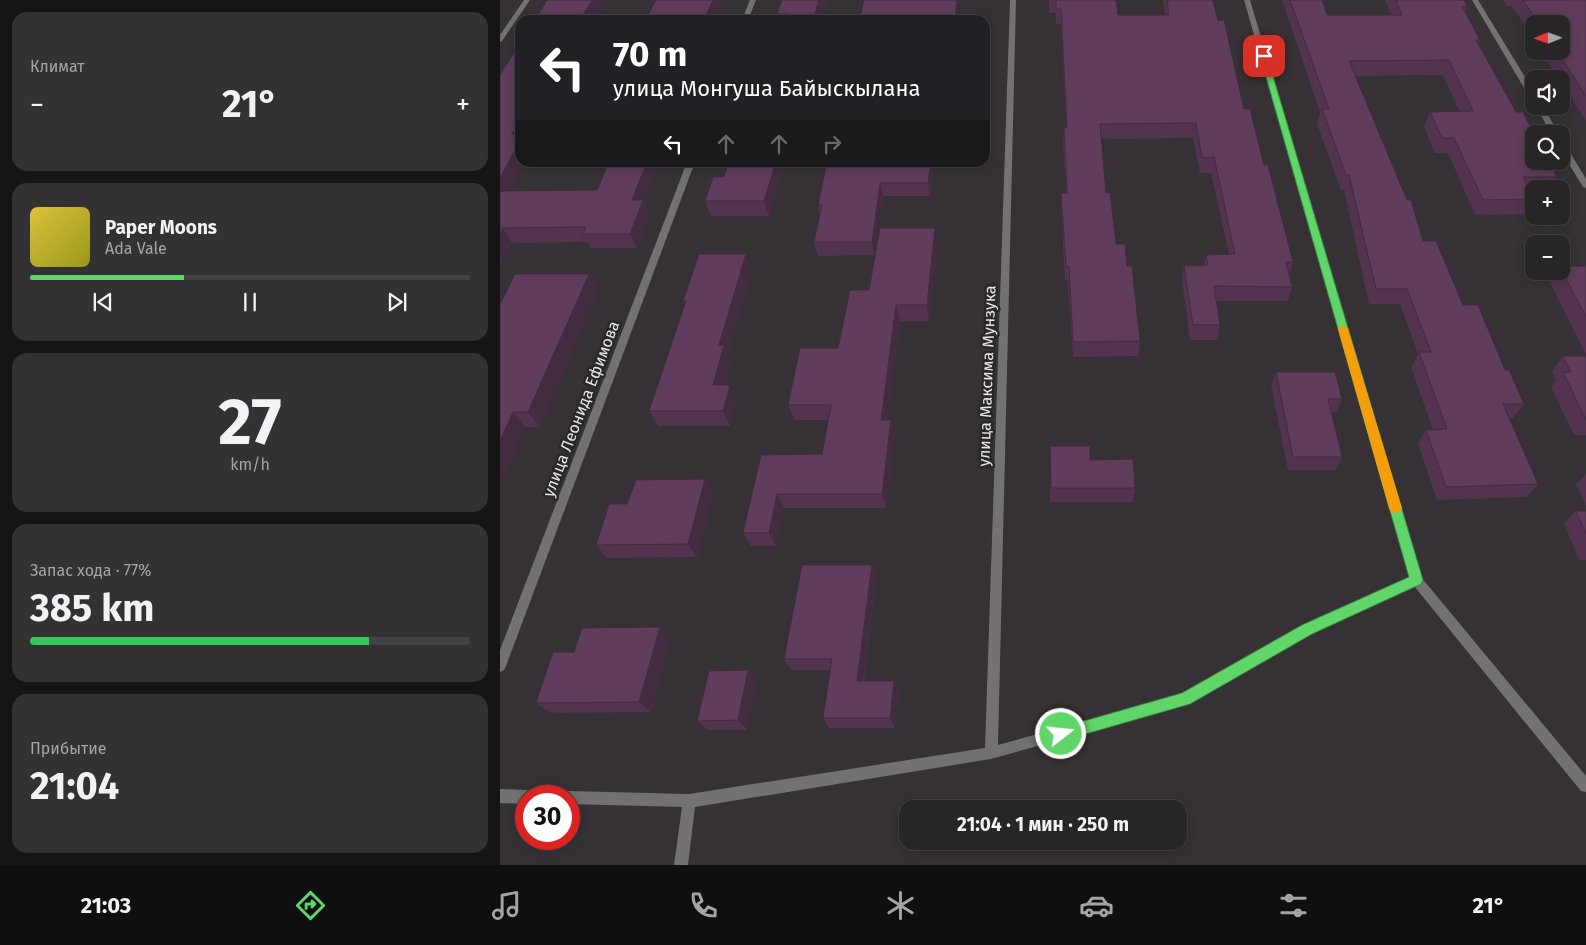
<!DOCTYPE html>
<html lang="ru">
<meta charset="utf-8">
<style>
:root{--surface:#282527;--page:#343133;--text:#f1f3f6;--muted:#a5a5a7;--line:#444244;--accent:#60d56a}
body{margin:0;font-family:"Fira Sans",sans-serif;background:var(--page);color:var(--text);height:100vh;display:flex;flex-direction:column;font-size:19px;white-space:nowrap}
*{box-sizing:border-box;margin:0}
p{font-size:16px;color:var(--muted)}
.icon{flex:none;width:28px;height:28px;fill:none;stroke:currentColor;stroke-width:2;stroke-linecap:round;stroke-linejoin:round}
.map{position:relative;flex:1;overflow:hidden}
.sheet{display:flex;flex-direction:column;gap:12px;padding:12px;background:#161415;width:500px}
.sheet>*{flex:none}
.hud{position:absolute;left:15px;top:15px;width:475px;height:152px;border-radius:15px;box-shadow:0 2px 12px #0003,0 0 0 1px var(--line);background:#202124;color:#fff;overflow:hidden}
.needle{width:32px;rotate:269deg}
.buttons{position:absolute;left:1025px;top:15px;display:grid;gap:10px}
.buttons a{display:grid;place-items:center;width:45px;height:45px;border-radius:10px;background:var(--surface);box-shadow:0 2px 12px #0003,0 0 0 1px var(--line);font-size:25px}
.speed{position:absolute;left:15px;top:785px;display:flex;gap:10px;font-size:25px;font-weight:700;text-align:center}
.speed>*{display:grid;place-content:center;width:65px;height:65px;border-radius:50%;background:var(--surface);box-shadow:0 2px 12px #0003,0 0 0 1px var(--line);line-height:1}
.speed .limit{border:8px solid #d22;background:#fff;color:#111}
.pin{position:absolute;display:grid;place-items:center;width:42px;height:42px;color:#fff;margin:-21px;border-radius:10px;box-shadow:0 2px 8px #0006}
.me{position:absolute;width:55px;margin:-28px;rotate:74deg;stroke-linejoin:round;filter:drop-shadow(0 0 4px #0008)}
.turn{display:flex;align-items:center;gap:18px;height:105px;padding:0 15px;font-size:22px}
.turn .icon{width:65px;height:65px;stroke-width:2.5}
.turn b{display:block;font-size:35px;line-height:42px}
.lanes{display:flex;align-items:center;height:48px;padding:0 15px;background:#0003;justify-content:center;gap:25px;direction:ltr}
.lanes .off{opacity:.35}
.big{font-size:38px;font-weight:700;line-height:1.1}
.sheet .card{flex:1;display:flex;flex-direction:column;justify-content:center;gap:8px;min-width:0;padding:0 18px;border-radius:15px;background:var(--page)}
.sheet .dial{align-items:center;gap:0}
.dial b{font-size:65px;line-height:1}
.song{display:flex;align-items:center;gap:15px}
.cover{width:60px;height:60px;border-radius:8px;background:linear-gradient(135deg,hsl(50 70% 55%),hsl(60 70% 35%))}
.played{height:5px;border-radius:2px;background:linear-gradient(90deg,var(--accent) 35%,var(--line) 35%)}
.keys{display:flex;justify-content:space-around;direction:ltr}
.heat{display:flex;justify-content:space-between;align-items:center;font-size:28px;direction:ltr}
.charge{height:8px;border-radius:4px;background:linear-gradient(90deg,#34c759 77%,var(--line) 0)}
.trip{position:absolute;left:399px;top:800px;width:288px;height:50px;border-radius:15px;background:var(--surface);box-shadow:0 2px 12px #0003,0 0 0 1px var(--line);font-weight:700;line-height:50px;text-align:center}
.tab-bar{display:flex;height:80px;justify-content:space-around;align-items:center;background:#100f10;color:var(--muted)}
.tab-bar .icon{width:35px;height:35px}
.tab-bar .active{color:var(--accent)}
.tab-bar b{font-size:22px;color:var(--text)}
main{display:flex;flex:1;min-height:0}
.map>svg:first-child{display:block}
.lines{fill:none;stroke-linecap:round;stroke-linejoin:round}
.minor{fill:#737172;fill-rule:evenodd}
.wall{fill:#53344f}
.shaded-wall{fill:#432b40}
.building{fill:#603d5c;stroke:#432b40}
.route{fill:#60d56a;stroke:#3e8a45}
.slow{fill:#f59e0b}
.labels{text-anchor:middle;dominant-baseline:central;stroke-width:5;stroke-linejoin:round;paint-order:stroke}
.street-label{font-size:16px;fill:#e8e6e8;stroke:#2b282a}
</style>
<main>
<section class="sheet">
<div class="card"><p>Климат</p>
<div class="heat"><a>−</a><b class="big">21°</b><a>+</a></div>
</div>
<div class="card">
<div class="song"><i class="cover"></i><div><b>Paper Moons</b><p>Ada Vale</p></div></div>
<div class="played"></div>
<div class="keys"><svg class="icon" aria-label="previous" viewBox="0 0 24 24"><path d="M18 5L8 12l10 7zM5 5v14"/></svg><svg class="icon" aria-label="pause" viewBox="0 0 24 24"><path d="M8 5v14M16 5v14"/></svg><svg class="icon" aria-label="next" viewBox="0 0 24 24"><path d="M6 5l10 7-10 7zM19 5v14"/></svg></div>
</div>
<div class="card dial"><b>27</b><p>km/h</p></div>
<div class="card"><p>Запас хода · 77%</p><b class="big">385 km</b><div class="charge"></div></div>
<div class="card"><p>Прибытие</p><b class="big">21:04</b></div>
</section>
<div class="map">
<svg width="1086" height="865" viewBox="0 0 1086 865">
<rect width="100%" height="100%" fill="#353134"/>
<g class="lines">
<g class="minor">
<path d="M 24,0 L 30,0 L 2,41 L 0,42 L 0,35 Z"/>
<path d="M 250,0 L 256,0 L 248,20 L 242,20 Z"/>
<path d="M 510,0 L 516,0 L 498,745 L 683,694 L 803,626 L 910,577 L 744,0 L 750,0 L 921,577 L 1086,776 L 1086,792 L 1081,791 L 914,586 L 811,634 L 685,705 L 491,759 L 195,807 L 188,865 L 174,865 L 182,807 L 69,804 L 69,796 L 63,796 L 64,793 L 69,791 L 189,794 L 485,748 Z"/>
<path d="M 972,0 L 978,0 L 1034,92 L 1034,100 L 1030,98 Z"/>
<path d="M 1036,106 L 1043,106 L 1059,134 L 1051,134 Z"/>
<path d="M 1061,142 L 1065,144 L 1086,179 L 1086,188 L 1083,187 L 1061,151 Z"/>
<path d="M 187,162 L 195,162 L 6,666 L 4,670 L 0,672 L 0,650 Z"/>
<path d="M 0,789 L 26,790 L 31,792 L 32,796 L 26,796 L 26,804 L 0,803 Z"/>
</g>
</g>
<g class="wall">
<path d="M 282,0 L 327,0 L 321,20 L 279,20 L 277,14 Z"/>
<path d="M 549,0 L 616,0 L 618,15 L 665,15 L 663,0 L 713,0 L 718,21 L 744,109 L 764,165 L 793,262 L 789,275 L 792,287 L 788,301 L 716,301 L 720,325 L 717,340 L 690,340 L 682,280 L 684,266 L 704,265 L 706,255 L 729,254 L 711,173 L 700,173 L 693,138 L 601,139 L 606,193 L 616,244 L 627,266 L 640,341 L 638,356 L 573,357 L 568,280 L 565,280 L 561,208 L 561,193 L 566,193 L 563,143 L 564,128 L 566,128 L 561,24 L 556,24 L 556,13 L 549,13 Z"/>
<path d="M 782,0 L 822,0 L 827,15 L 891,15 L 885,0 L 964,0 L 967,6 L 965,12 L 980,40 L 979,44 L 1016,112 L 1057,177 L 1051,189 L 1034,189 L 1034,192 L 1031,192 L 1034,200 L 1026,214 L 975,215 L 948,153 L 935,153 L 924,127 L 930,112 L 959,111 L 943,75 L 855,76 L 923,241 L 963,305 L 1005,370 L 1024,404 L 1013,418 L 1009,418 L 1038,484 L 1027,497 L 937,500 L 918,443 L 926,430 L 933,430 L 911,367 L 918,354 L 900,304 L 869,304 L 844,190 L 841,190 L 817,124 L 820,112 Z"/>
<path d="M 1003,0 L 1086,0 L 1086,121 L 1061,82 L 1061,79 L 1059,79 L 1041,51 L 1061,51 L 1061,24 L 1034,24 L 1034,39 L 1012,6 L 1007,6 Z"/>
<path d="M 0,75 L 20,162 L 25,162 L 10,191 L 97,190 L 109,162 L 158,162 L 159,164 L 144,201 L 150,214 L 137,248 L 91,248 L 87,242 L 12,243 L 2,262 L 0,262 Z"/>
<path d="M 284,162 L 269,216 L 211,216 L 205,201 L 224,177 Z"/>
<path d="M 327,162 L 434,162 L 430,196 L 383,196 L 374,255 L 318,256 L 314,242 L 320,215 L 318,205 Z"/>
<path d="M 438,244 L 429,321 L 400,321 L 387,420 L 391,420 L 395,435 L 386,508 L 284,508 L 276,546 L 251,546 L 243,533 L 261,455 L 322,454 L 329,420 L 294,420 L 288,405 L 338,348 L 369,290 Z"/>
<path d="M 1086,266 L 1086,355 L 1050,282 L 1057,271 L 1061,271 L 1061,269 Z"/>
<path d="M 252,270 L 228,353 L 231,360 L 225,385 L 237,401 L 230,426 L 158,426 L 149,411 L 185,305 L 183,301 Z"/>
<path d="M 89,274 L 98,290 L 40,427 L 25,427 L 0,485 L 0,304 Z"/>
<path d="M 1063,356 L 1086,356 L 1086,435 L 1074,435 L 1051,387 L 1056,380 L 1052,371 Z"/>
<path d="M 776,372 L 842,399 L 836,412 L 831,412 L 842,457 L 836,470 L 788,470 L 771,386 Z"/>
<path d="M 590,460 L 635,488 L 633,502 L 550,502 L 550,461 Z"/>
<path d="M 1086,474 L 1086,506 L 1076,484 Z"/>
<path d="M 205,479 L 213,493 L 197,557 L 107,558 L 96,545 L 127,504 Z"/>
<path d="M 1076,511 L 1086,511 L 1086,560 L 1079,560 L 1064,523 Z"/>
<path d="M 372,565 L 376,577 L 364,681 L 394,681 L 399,691 L 395,728 L 329,728 L 323,718 L 330,670 L 291,670 L 284,659 Z"/>
<path d="M 160,627 L 170,639 L 151,712 L 51,713 L 36,703 L 74,652 Z"/>
<path d="M 248,670 L 257,681 L 247,730 L 208,730 L 197,721 Z"/>
</g>
<g class="shaded-wall">
<path d="M 92,0 L 107,0 L 95,20 L 80,20 Z"/>
<path d="M 213,0 L 223,0 L 215,20 L 204,20 Z"/>
<path d="M 319,0 L 327,0 L 321,20 L 313,20 Z"/>
<path d="M 457,0 L 460,0 L 458,20 L 455,20 Z"/>
<path d="M 20,121 L 20,162 L 25,162 L 2,206 L 0,202 L 0,178 L 12,134 Z"/>
<path d="M 147,162 L 158,162 L 159,164 L 144,201 L 150,214 L 137,248 L 130,234 L 132,200 Z"/>
<path d="M 276,162 L 284,162 L 269,216 L 264,201 Z"/>
<path d="M 431,162 L 434,162 L 430,196 L 428,183 Z"/>
<path d="M 380,183 L 383,196 L 374,255 L 372,242 Z"/>
<path d="M 3,228 L 12,243 L 2,262 L 0,259 L 0,234 Z"/>
<path d="M 435,228 L 438,244 L 429,321 L 427,305 Z"/>
<path d="M 246,254 L 252,270 L 228,353 L 231,360 L 221,401 L 213,385 L 219,345 Z"/>
<path d="M 89,274 L 98,290 L 40,427 L 28,412 Z"/>
<path d="M 396,305 L 400,321 L 385,435 L 381,420 Z"/>
<path d="M 230,385 L 237,401 L 230,426 L 223,411 Z"/>
<path d="M 13,412 L 25,427 L 0,485 L 0,441 Z"/>
<path d="M 391,420 L 395,435 L 386,508 L 382,494 Z"/>
<path d="M 205,479 L 213,493 L 197,557 L 188,544 Z"/>
<path d="M 277,494 L 284,508 L 276,546 L 269,533 Z"/>
<path d="M 372,565 L 376,577 L 362,691 L 357,681 Z"/>
<path d="M 0,571 L 4,574 L 0,583 Z"/>
<path d="M 160,627 L 170,639 L 151,712 L 139,702 Z"/>
<path d="M 248,670 L 257,681 L 247,730 L 238,720 Z"/>
<path d="M 394,681 L 399,691 L 395,728 L 390,718 Z"/>
</g>
<g class="building">
<path d="M 47,0 L 92,0 L 80,20 L 35,20 Z"/>
<path d="M 156,0 L 213,0 L 204,20 L 145,20 Z"/>
<path d="M 282,0 L 319,0 L 313,20 L 288,20 L 289,14 L 277,14 Z"/>
<path d="M 364,0 L 457,0 L 455,20 L 359,20 Z"/>
<path d="M 556,0 L 616,0 L 618,15 L 669,15 L 667,0 L 713,0 L 718,21 L 724,20 L 744,109 L 750,109 L 764,165 L 768,165 L 793,262 L 786,262 L 792,287 L 714,286 L 720,325 L 693,325 L 684,266 L 708,265 L 706,255 L 735,254 L 714,157 L 702,158 L 696,123 L 600,124 L 606,193 L 610,192 L 616,244 L 625,244 L 627,266 L 632,266 L 640,341 L 573,342 L 569,266 L 566,266 L 561,193 L 567,193 L 564,128 L 567,128 L 561,9 L 556,9 Z"/>
<path d="M 790,0 L 822,0 L 827,15 L 902,15 L 896,0 L 964,0 L 967,6 L 962,6 L 980,40 L 976,40 L 1016,112 L 1023,112 L 1034,134 L 1034,161 L 1049,161 L 1057,177 L 1023,177 L 1034,199 L 983,200 L 954,138 L 942,138 L 930,112 L 973,111 L 949,60 L 849,61 L 907,200 L 911,200 L 923,241 L 936,241 L 963,305 L 978,305 L 1005,370 L 1009,370 L 1024,404 L 1003,404 L 1038,484 L 946,487 L 926,430 L 947,429 L 919,352 L 931,352 L 907,289 L 876,289 L 849,175 L 846,175 L 822,109 L 829,109 Z"/>
<path d="M 1023,0 L 1086,0 L 1086,96 L 1057,51 L 1061,51 L 1061,24 L 1039,24 Z"/>
<path d="M 20,43 L 20,121 L 12,134 L 20,134 L 20,141 L 0,178 L 0,75 Z"/>
<path d="M 109,162 L 147,162 L 132,200 L 143,200 L 130,234 L 83,234 L 86,227 L 3,228 L 0,234 L 0,191 L 97,190 Z"/>
<path d="M 229,162 L 276,162 L 264,201 L 205,201 L 213,177 L 224,177 Z"/>
<path d="M 327,162 L 431,162 L 428,183 L 380,183 L 372,242 L 314,242 L 322,205 L 318,205 Z"/>
<path d="M 380,228 L 435,228 L 427,305 L 396,305 L 381,420 L 391,420 L 382,494 L 277,494 L 269,533 L 243,533 L 261,455 L 322,454 L 331,405 L 288,405 L 300,348 L 338,348 L 350,290 L 369,290 Z"/>
<path d="M 199,254 L 246,254 L 219,345 L 224,345 L 213,385 L 230,385 L 223,411 L 149,411 L 186,301 L 183,301 Z"/>
<path d="M 1061,266 L 1086,266 L 1086,317 L 1061,269 Z"/>
<path d="M 15,274 L 89,274 L 28,412 L 13,412 L 0,441 L 0,304 Z"/>
<path d="M 1063,356 L 1086,356 L 1086,420 L 1063,372 L 1071,372 Z"/>
<path d="M 776,372 L 835,372 L 842,399 L 828,399 L 842,457 L 793,457 Z"/>
<path d="M 550,446 L 590,446 L 590,460 L 633,459 L 635,488 L 551,488 Z"/>
<path d="M 205,479 L 188,544 L 96,545 L 109,504 L 127,504 L 136,480 Z"/>
<path d="M 1076,511 L 1086,511 L 1086,534 Z"/>
<path d="M 302,565 L 372,565 L 357,681 L 394,681 L 390,718 L 323,718 L 332,659 L 284,659 Z"/>
<path d="M 160,627 L 139,702 L 36,703 L 53,652 L 74,652 L 82,628 Z"/>
<path d="M 248,670 L 238,720 L 197,721 L 209,671 Z"/>
</g>
<path class="route" d="M 761,54 L 767,56 L 923,580 L 921,584 L 812,634 L 690,704 L 561,741 L 556,739 L 554,734 L 556,729 L 682,693 L 802,625 L 909,577 L 760,56 Z"/>
<path class="slow" d="M 843,325 L 848,329 L 902,508 L 900,512 L 895,513 L 891,512 L 889,508 L 838,329 Z"/>
<g class="labels">
<g class="street-label">
<text transform="translate(487 376) rotate(-88)">улица Максима Мунзука</text>
<text transform="translate(81 409) rotate(-69)">улица Леонида Ефимова</text>
</g>
</g>
</svg>
<div class="buttons">
<a><svg class="needle" viewBox="-14 -14 28 28"><path d="M0-13l5 13h-10z" fill="#e53935"/><path d="M0 13l5-13h-10z" fill="#a5a5a7"/></svg></a>
<a><svg class="icon" aria-label="sound" viewBox="0 0 24 24"><path d="M4 9h4l5-4v14l-5-4H4zM17 9q2 3 0 6"/></svg></a>
<a><svg class="icon" aria-label="search" viewBox="0 0 24 24"><circle cx="10" cy="10" r="6"/><path d="M15 15l6 6"/></svg></a>
<a>+</a>
<a>−</a>
</div>
<div class="speed"><div class="limit">30</div></div>
<div class="pin" style="left:764px;top:56px;background:#d93025"><svg class="icon" aria-label="arrive" viewBox="0 0 24 24"><path d="M6 21V4h12l-3 4 3 4H6"/></svg></div>
<svg class="me" style="left:561px;top:734px" viewBox="-20 -20 40 40"><circle r="17" fill="#60d56a" stroke="#fff" stroke-width="3"/><path d="M0-11L8 9 0 5-8 9z" fill="#fff"/></svg>
<div class="trip">21:04 · 1 мин · 250 m</div>
<div class="hud">
<div class="turn"><svg class="icon" aria-label="left" viewBox="0 0 24 24"><path d="M17 20v-9H6M10 6l-5 5 5 5"/></svg><div><b>70 m</b>улица Монгуша Байыскылана</div></div>
<div class="lanes"><svg class="icon" aria-label="left" viewBox="0 0 24 24"><path d="M17 20v-9H6M10 6l-5 5 5 5"/></svg><svg class="icon off" aria-label="ahead" viewBox="0 0 24 24"><path d="M12 20V5M6 11l6-6 6 6"/></svg><svg class="icon off" aria-label="ahead" viewBox="0 0 24 24"><path d="M12 20V5M6 11l6-6 6 6"/></svg><svg class="icon off" aria-label="right" viewBox="0 0 24 24"><path d="M7 20v-9h11M14 6l5 5-5 5"/></svg></div>
</div>
</div>
</main>
<nav class="tab-bar">
<b>21:03</b>
<svg class="icon active" aria-label="directions" viewBox="0 0 24 24"><path d="M12 3l9 9-9 9-9-9zM9 14v-3h6M13 9l2 2-2 2"/></svg>
<svg class="icon" aria-label="music" viewBox="0 0 24 24"><path d="M9 18V5l10-2v13"/><circle cx="6" cy="18" r="3"/><circle cx="16" cy="16" r="3"/></svg>
<svg class="icon" aria-label="phone" viewBox="0 0 24 24"><path d="M5 4h4l2 5-3 2q2 4 5 5l2-3 5 2v4C11 20 4 13 5 4z"/></svg>
<svg class="icon" aria-label="climate" viewBox="0 0 24 24"><path d="M12 3v18M4 7l16 10M4 17L20 7"/></svg>
<svg class="icon" aria-label="car" viewBox="0 0 24 24"><path d="M5 17H2v-5l4-1 3-4h7l3 4 3 1v5h-3M9 17h6M6 11h13"/><circle cx="7" cy="17" r="2"/><circle cx="17" cy="17" r="2"/></svg>
<svg class="icon" aria-label="filters" viewBox="0 0 24 24"><path d="M4 7h16M4 17h16"/><circle cx="9" cy="7" r="2"/><circle cx="15" cy="17" r="2"/></svg>
<b>21°</b>
</nav>
